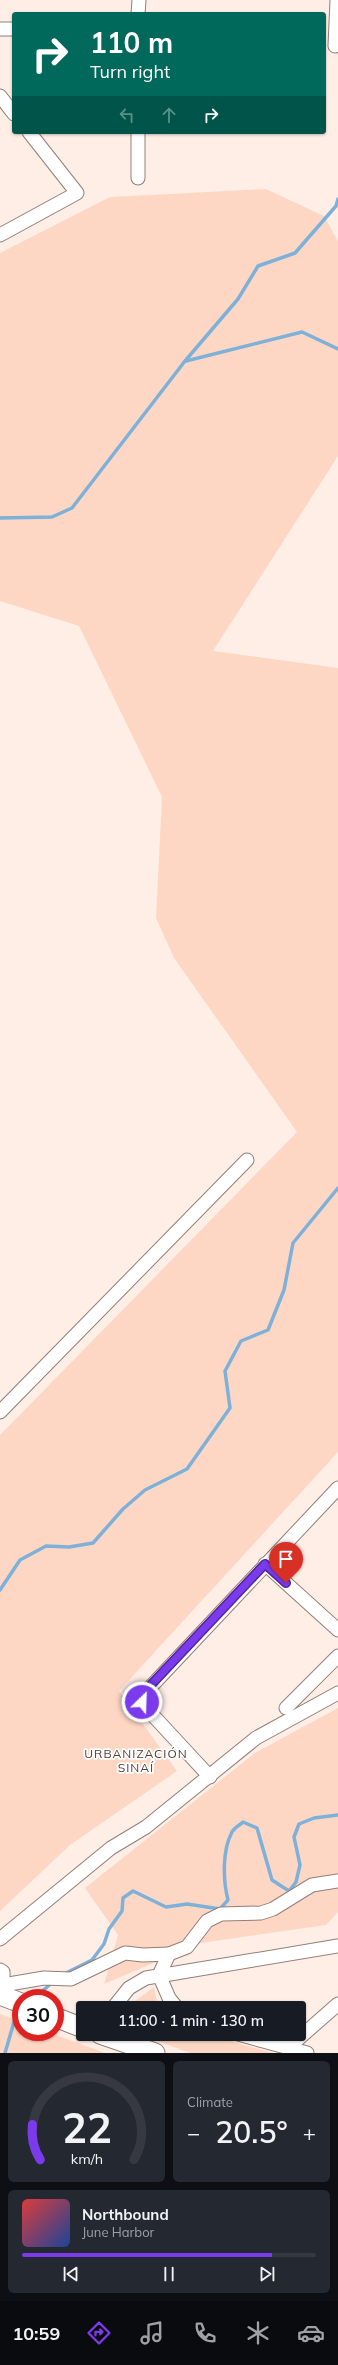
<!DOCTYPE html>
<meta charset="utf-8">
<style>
:root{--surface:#171b24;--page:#242831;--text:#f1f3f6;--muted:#9ea1a6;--line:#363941;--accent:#7c3aed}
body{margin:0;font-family:Mulish,sans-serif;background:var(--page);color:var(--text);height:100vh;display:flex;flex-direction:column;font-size:15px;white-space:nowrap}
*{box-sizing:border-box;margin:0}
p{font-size:13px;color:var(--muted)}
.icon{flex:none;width:22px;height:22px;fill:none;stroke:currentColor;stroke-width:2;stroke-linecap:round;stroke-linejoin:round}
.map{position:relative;height:2053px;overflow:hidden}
.panel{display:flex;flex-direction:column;gap:8px;padding:8px;background:#0d0f14;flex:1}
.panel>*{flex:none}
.guide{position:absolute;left:12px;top:12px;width:314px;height:122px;border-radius:4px;box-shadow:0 1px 3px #0004;background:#00695c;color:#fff;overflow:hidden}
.speed{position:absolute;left:12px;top:1989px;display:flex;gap:8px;font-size:20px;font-weight:700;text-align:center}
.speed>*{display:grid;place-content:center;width:52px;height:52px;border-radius:50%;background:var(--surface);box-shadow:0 1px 3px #0004;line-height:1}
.speed .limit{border:6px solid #d22;background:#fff;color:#111}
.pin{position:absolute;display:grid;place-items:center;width:34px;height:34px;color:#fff;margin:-41px -17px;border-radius:50% 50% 50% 0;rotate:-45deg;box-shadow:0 0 4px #0007}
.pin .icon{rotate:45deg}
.me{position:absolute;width:44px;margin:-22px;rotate:24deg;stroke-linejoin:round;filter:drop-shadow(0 0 3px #0008)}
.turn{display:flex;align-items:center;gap:14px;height:84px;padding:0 12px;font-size:18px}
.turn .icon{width:52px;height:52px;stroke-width:2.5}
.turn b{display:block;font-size:28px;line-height:34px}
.lanes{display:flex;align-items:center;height:38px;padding:0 12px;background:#0003;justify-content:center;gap:20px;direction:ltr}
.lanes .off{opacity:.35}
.big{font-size:30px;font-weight:600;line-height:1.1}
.panel .widget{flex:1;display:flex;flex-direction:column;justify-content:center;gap:6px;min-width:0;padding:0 14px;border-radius:6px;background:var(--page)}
.panel .dial{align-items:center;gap:0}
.dial svg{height:104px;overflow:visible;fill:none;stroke:var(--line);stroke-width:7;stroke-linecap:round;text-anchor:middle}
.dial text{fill:var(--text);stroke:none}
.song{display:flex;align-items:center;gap:12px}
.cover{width:48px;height:48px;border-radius:6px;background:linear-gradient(135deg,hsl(0 70% 55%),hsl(220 70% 35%))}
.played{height:4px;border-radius:2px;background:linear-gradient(90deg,var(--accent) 85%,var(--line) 85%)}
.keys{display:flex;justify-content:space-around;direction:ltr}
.heat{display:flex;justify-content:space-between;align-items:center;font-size:22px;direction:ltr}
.panel .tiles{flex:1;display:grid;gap:8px;grid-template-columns:1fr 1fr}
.widget:last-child{grid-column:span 2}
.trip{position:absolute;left:76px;top:2001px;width:230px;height:40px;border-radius:4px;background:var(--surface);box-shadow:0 1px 3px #0004;font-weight:600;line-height:40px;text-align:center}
.dock{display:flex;height:64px;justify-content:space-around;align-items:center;background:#090b0e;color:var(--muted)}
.dock .icon{width:28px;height:28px}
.dock .on{color:var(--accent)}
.dock b{font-size:18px;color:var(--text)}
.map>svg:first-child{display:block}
.green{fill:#fed7c4}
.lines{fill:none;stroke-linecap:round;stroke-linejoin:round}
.stream{stroke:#7db1d9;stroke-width:3.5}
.street-casing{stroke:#927f76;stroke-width:15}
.secondary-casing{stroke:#927f76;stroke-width:21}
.street{stroke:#fff;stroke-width:13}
.secondary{stroke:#fff;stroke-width:19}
.route-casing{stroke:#51269a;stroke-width:10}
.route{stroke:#7c3aed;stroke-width:7}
.labels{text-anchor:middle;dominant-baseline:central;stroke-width:3.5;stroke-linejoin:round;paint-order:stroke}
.neighbourhood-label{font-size:12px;letter-spacing:1px;fill:#504038;stroke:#fff}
</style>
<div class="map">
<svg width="338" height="2053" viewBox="0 0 338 2053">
<rect width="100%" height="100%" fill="#ffeee6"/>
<g class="green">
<path d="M 266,189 L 324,216 L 338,241 L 338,456 L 213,651 L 338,668 L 338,1452 L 119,1691 L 177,1771 L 70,1845 L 0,1911 L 0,1435 L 297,1132 L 174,958 L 156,918 L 162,797 L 79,626 L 0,601 L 0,253 L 110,197 Z"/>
<path d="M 338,1708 L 338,1912 L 326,1925 L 201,1943 L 104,1984 L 118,1935 L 85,1888 L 255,1753 Z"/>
<path d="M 154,1987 L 158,2008 L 126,2008 Z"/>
<path d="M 0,2014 L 21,2022 L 21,2032 L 48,2032 L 105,2053 L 0,2053 Z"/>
<path d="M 138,2034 L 204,2034 L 273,2053 L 190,2053 Z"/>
</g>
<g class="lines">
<g class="stream">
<path d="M 186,361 L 302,332 L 338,349"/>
<path d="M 0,518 L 52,517 L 72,508 L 185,361 L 238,299 L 258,266 L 295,253 L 336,206 L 338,199"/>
<path d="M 0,1590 L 20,1560 L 46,1546 L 69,1547 L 93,1543 L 123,1509 L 145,1490 L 187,1469 L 230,1408 L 225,1371 L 241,1341 L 268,1330 L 284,1290 L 293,1243 L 338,1188"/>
<path d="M 62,1975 L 92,1960 L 104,1944 L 109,1929 L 122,1911 L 123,1898 L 133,1891 L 166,1907 L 187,1904 L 220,1909 L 228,1900 C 223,1880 222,1851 232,1832 C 234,1828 240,1825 243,1822 L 257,1828 L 272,1880 L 289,1891 L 296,1882 L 300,1865 L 294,1837 L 299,1824 L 314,1818 L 338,1815"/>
<path d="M 34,1998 L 53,1982"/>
<path d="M 5,2053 L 14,2022 L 21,2013"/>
</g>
<g class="street-casing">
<g id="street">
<path d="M 138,14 L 139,0"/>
<path d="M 0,29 L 14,29"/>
<path d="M 335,46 L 337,0"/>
<path d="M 0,96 L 14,114"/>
<path d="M 138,132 L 138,178"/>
<path d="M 0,235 L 77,193 L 29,132"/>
<path d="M 0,1412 L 247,1160"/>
<path d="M 265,1564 L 338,1630"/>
<path d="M 286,1708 L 338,1656"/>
<path d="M 210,1777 L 148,1710 L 143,1703 L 143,1695 L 338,1488"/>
<path d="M 0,1939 L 111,1848 L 146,1827 L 256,1738 L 338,1693"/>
<path d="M 0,1970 L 3,1972 L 3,1985 L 0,1990"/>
<path d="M 3,1985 L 44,1978 L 71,1979 L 125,1953 L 143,1955 L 169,1954"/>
<path d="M 113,2008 L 129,1988 L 146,1978 L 338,1946"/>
<path d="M 177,2008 L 169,1998 L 159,1975 L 169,1954 L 187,1947 L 207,1921 L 221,1914 L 261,1913 L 273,1909 L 312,1885 L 338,1881"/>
<path d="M 238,2034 L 307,2053"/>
<path d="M 289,2047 L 338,2004"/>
</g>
</g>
<g class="secondary-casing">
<g id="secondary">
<path d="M 0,1995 L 21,2003"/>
<path d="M 55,2017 L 83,2028"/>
<path d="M 100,2034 L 155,2053"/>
</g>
</g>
<use href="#street" class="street"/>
<use href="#secondary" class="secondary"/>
</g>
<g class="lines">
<g class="route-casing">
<path id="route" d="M 142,1702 L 144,1695 L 148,1688 L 265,1564 L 286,1583"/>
</g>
<use href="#route" class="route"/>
</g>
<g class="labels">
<g class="neighbourhood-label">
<text x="136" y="1753">URBANIZACIÓN<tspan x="136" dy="14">SINAÍ</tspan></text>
</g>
</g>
</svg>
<div class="speed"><div class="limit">30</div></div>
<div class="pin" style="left:286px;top:1583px;background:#d93025"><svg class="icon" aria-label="arrive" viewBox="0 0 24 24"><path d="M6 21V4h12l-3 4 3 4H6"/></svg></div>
<svg class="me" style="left:142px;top:1702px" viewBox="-20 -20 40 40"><circle r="17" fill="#7c3aed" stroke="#fff" stroke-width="3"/><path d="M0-11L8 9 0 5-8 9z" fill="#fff"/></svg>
<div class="trip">11:00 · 1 min · 130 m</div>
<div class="guide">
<div class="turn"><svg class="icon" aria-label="right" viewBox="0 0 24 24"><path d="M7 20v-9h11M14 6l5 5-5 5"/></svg><div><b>110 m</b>Turn right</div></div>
<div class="lanes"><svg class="icon off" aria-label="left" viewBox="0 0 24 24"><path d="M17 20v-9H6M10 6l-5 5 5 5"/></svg><svg class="icon off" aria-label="ahead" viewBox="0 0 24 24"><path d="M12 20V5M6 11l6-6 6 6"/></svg><svg class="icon" aria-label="right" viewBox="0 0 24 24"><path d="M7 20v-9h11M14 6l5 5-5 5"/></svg></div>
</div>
</div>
<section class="panel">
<div class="tiles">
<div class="widget dial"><svg viewBox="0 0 100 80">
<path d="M14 69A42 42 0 1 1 86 69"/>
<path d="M14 69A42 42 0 0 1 8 42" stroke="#7c3aed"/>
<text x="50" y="56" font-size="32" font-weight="700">22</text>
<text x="50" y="72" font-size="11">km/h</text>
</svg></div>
<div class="widget"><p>Climate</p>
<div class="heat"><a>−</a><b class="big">20.5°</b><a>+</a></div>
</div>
<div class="widget">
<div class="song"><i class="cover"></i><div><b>Northbound</b><p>June Harbor</p></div></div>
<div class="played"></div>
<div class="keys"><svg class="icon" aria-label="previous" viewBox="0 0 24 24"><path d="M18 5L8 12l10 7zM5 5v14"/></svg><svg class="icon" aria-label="pause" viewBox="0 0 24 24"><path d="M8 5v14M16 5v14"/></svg><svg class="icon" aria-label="next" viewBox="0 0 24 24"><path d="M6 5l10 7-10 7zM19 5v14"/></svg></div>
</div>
</div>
</section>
<nav class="dock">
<b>10:59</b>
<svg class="icon on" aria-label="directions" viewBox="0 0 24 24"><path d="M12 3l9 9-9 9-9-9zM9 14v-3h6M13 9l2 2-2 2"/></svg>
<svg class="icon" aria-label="music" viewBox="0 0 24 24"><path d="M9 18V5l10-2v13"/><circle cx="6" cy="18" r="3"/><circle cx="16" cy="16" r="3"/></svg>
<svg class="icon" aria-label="phone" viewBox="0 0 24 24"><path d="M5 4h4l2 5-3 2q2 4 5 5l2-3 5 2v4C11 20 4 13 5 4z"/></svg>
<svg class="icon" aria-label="climate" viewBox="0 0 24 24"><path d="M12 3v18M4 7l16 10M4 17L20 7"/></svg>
<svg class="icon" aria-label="car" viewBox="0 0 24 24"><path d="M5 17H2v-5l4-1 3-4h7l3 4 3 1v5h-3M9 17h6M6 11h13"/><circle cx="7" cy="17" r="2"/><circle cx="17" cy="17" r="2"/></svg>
</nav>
